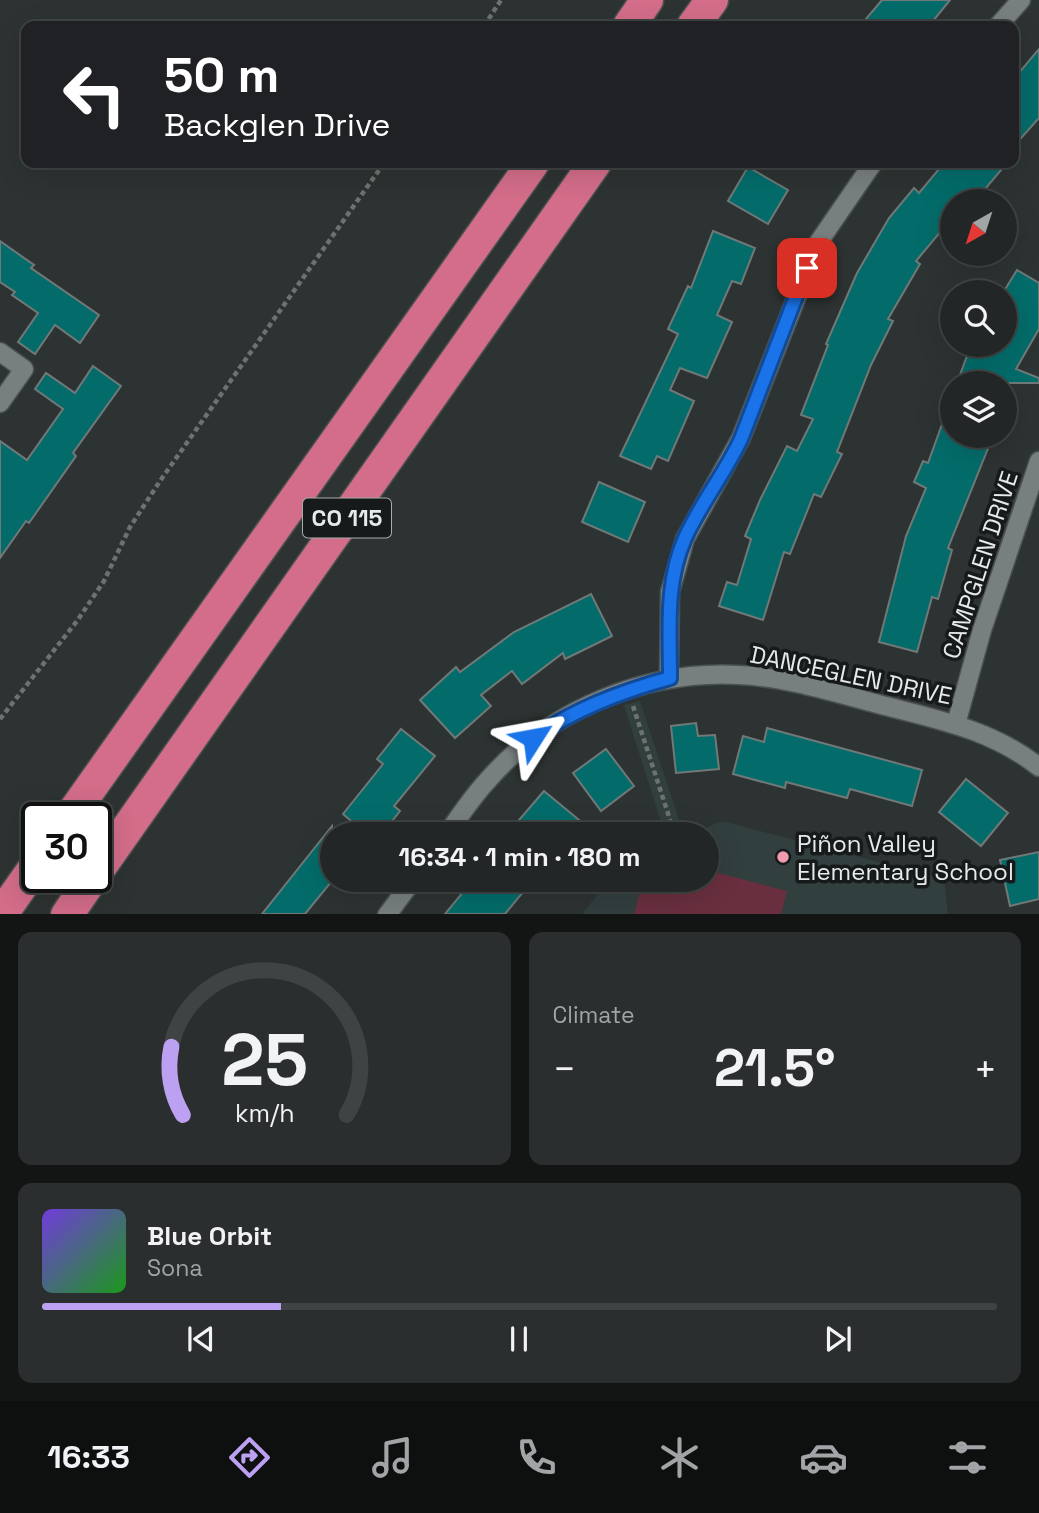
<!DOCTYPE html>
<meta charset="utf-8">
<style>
:root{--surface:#222626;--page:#2a2e2e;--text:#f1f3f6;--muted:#a2a5a7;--line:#3f4343;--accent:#bca0f2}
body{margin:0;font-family:"Space Grotesk",sans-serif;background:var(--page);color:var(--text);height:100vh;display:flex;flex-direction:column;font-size:26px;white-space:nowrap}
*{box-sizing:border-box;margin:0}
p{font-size:23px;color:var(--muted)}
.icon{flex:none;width:38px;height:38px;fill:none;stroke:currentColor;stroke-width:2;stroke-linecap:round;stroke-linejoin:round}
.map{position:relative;height:914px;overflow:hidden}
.details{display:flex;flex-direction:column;gap:18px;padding:18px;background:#131515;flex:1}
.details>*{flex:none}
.banner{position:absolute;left:21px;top:21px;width:998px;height:147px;border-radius:14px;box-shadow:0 7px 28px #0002,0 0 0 2px var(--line);background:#202124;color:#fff;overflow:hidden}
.needle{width:46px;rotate:219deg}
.buttons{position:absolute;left:940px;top:189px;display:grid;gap:14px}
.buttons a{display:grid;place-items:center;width:77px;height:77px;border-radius:50%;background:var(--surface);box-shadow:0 7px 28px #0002,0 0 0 2px var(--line);font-size:35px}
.speed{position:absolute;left:21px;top:802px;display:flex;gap:14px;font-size:35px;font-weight:700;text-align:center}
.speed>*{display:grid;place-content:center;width:91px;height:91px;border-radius:50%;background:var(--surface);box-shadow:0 7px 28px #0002,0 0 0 2px var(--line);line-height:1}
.speed .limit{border:4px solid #111;border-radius:10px;background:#fff;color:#111}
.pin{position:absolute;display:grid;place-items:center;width:60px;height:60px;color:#fff;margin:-30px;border-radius:14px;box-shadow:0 4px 10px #0006}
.me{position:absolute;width:77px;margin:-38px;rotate:56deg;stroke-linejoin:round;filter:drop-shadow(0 0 5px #0008)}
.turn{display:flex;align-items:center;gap:24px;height:147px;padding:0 28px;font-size:32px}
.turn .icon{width:91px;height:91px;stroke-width:2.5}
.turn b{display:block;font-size:49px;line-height:60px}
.big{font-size:52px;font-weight:800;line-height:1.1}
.details .card{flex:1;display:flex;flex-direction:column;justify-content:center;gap:10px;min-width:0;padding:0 24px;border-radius:14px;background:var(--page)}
.details .dial{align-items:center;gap:0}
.dial svg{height:182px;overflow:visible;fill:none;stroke:var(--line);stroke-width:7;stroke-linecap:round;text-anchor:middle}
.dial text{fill:var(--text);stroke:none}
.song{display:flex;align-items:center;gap:21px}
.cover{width:84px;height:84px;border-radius:10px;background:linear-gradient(135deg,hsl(260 70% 55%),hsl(120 70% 35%))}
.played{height:7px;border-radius:4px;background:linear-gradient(90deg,var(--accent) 25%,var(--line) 25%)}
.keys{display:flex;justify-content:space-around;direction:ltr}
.heat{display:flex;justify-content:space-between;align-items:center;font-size:38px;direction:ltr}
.details .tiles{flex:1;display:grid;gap:18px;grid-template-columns:1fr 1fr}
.card:last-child{grid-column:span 2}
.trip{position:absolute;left:320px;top:822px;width:399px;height:70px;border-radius:35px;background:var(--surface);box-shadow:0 7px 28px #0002,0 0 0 2px var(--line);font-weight:800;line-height:70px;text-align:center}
.menu{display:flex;height:112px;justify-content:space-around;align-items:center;background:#0e0f0f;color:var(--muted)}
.menu .icon{width:49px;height:49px}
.menu .on{color:var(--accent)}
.menu b{font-size:32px;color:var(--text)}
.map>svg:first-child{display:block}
.built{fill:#313f3e}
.green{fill:#692f3f}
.building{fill:#036c6a;stroke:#717878;stroke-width:2}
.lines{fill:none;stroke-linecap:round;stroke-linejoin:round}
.street-casing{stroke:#4b5150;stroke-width:21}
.highway-casing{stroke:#4b5150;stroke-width:35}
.path{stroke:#6d7271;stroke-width:4.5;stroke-dasharray:5 3.5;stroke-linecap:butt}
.street{stroke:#787f7f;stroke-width:18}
.highway{stroke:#d36d89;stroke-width:32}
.route-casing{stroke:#114b97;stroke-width:18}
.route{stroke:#1a73e8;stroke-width:12}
.poi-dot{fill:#f29aaf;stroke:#171a1a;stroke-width:2.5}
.labels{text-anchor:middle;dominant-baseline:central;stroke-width:7;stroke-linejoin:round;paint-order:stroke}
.shield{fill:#171a1a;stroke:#a8acac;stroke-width:2}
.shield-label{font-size:23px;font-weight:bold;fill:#e6eaea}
.street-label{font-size:24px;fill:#e6eaea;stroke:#171a1a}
.poi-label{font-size:24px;fill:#e6eaea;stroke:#171a1a;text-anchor:start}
</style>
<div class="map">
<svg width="1039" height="915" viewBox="0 0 1039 915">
<rect width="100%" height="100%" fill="#2d3332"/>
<g class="built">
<path d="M 639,701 L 640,701 L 684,835 L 665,835 L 624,705 Z"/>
<path d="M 722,821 L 944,879 L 948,914 L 582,915 L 608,880 L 707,880 L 707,835 L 689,835 Z"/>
</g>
<path class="green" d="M 707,870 L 787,891 L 781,914 L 634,914 L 643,880 L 707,880 Z"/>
<g class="building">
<path d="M 882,0 L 950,0 L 929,26 L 860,26 Z"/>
<path d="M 1039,49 L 1039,118 L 1013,147 L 1013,80 Z"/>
<path d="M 944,163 L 1007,163 L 975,201 L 952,201 L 952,218 L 916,261 L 920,264 L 888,319 L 893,321 L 871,365 L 837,452 L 842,454 L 821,497 L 814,494 L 790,554 L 784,552 L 763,620 L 719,606 L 727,582 L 737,585 L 751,539 L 745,536 L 760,500 L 787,446 L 797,451 L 813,419 L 801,415 L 828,345 L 826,344 L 857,273 L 889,218 L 914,188 L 919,193 Z"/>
<path d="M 748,167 L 788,190 L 768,224 L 728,201 Z"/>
<path d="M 713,231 L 755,248 L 741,284 L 732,281 L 717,315 L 732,322 L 707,378 L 680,368 L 670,390 L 694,401 L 668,461 L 657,456 L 651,469 L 620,456 L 678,334 L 668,329 L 688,286 L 691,288 Z"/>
<path d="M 0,241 L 34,265 L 31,268 L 99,315 L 80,343 L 55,325 L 35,354 L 18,342 L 38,313 L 12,295 L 15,292 L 0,282 Z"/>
<path d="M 1017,270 L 1039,283 L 1039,329 L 1016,369 L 1039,378 L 1039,383 L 957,383 L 971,345 L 1004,345 L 1004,291 Z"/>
<path d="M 93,366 L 121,386 L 73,453 L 76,456 L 29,523 L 26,521 L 0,558 L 0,441 L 27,460 L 63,409 L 35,389 L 46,373 L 75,393 Z"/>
<path d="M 950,402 L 952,436 L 993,436 L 948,548 L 952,550 L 938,599 L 932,597 L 917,652 L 879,642 L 906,536 L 926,488 L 914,482 L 923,461 L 928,463 Z"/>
<path d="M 599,482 L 645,502 L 628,542 L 582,522 Z"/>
<path d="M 591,594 L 612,636 L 565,659 L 563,653 L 522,684 L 512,671 L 481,695 L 491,706 L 455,738 L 420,700 L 456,667 L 460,672 L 514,632 Z"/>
<path d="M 696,723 L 698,736 L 715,735 L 719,769 L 676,773 L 671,726 Z"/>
<path d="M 767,728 L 922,770 L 912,806 L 850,789 L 847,798 L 786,782 L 785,788 L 733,774 L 743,736 L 764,742 Z"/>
<path d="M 401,729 L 435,756 L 394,806 L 400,811 L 381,835 L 368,835 L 343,814 L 383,764 L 377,759 Z"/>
<path d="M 606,749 L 634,786 L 601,811 L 573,773 Z"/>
<path d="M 966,779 L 1008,813 L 981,846 L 939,812 Z"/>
<path d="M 544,791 L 579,820 L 567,835 L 506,835 Z"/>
<path d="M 332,826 L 332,881 L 305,914 L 262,914 Z"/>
<path d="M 1039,852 L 1039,899 L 1010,906 L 1000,860 Z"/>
<path d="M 473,880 L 533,880 L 505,914 L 445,914 Z"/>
</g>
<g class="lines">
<g class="street-casing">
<g id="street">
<path d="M 998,26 L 1021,0"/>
<path d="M 0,352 L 24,369 L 0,403"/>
<path d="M 669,678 L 670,592 L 685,539 L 741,438 L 818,243 L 873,163"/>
<path d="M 956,724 L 982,630 L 1039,461"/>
<path d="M 446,835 C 460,816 472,797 488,780 C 549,710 646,670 738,675 C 786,677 832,692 878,704 C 935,719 991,729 1039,767"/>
<path d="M 387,915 L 413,880"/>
</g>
</g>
<g class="highway-casing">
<g id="highway">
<path d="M 629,26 L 647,0"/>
<path d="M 693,26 L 712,0"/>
<path d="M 70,817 L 533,163"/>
<path d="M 96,873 L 595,163"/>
<path d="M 1,915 L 37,864"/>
<path d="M 67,915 L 93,877"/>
</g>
</g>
<g class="path">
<path d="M 484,26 L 501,0"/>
<path d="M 633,706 L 675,835"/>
<path d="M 0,719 L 77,621 L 104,581 L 130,527 L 160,481 L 384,163"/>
</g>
<use href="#street" class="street"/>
<use href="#highway" class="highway"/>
</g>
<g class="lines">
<g class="route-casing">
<path id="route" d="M 533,738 C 575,709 620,692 670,678 C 670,630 665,583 685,538 C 701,503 725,473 741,439 L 807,268"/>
</g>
<use href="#route" class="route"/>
</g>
<circle class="poi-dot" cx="783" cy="857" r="7"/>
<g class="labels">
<rect class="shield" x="303" y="498.5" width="88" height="39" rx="5"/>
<g class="shield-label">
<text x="347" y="518">CO 115</text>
</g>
<g class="street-label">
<text transform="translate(980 565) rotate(-72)">CAMPGLEN DRIVE</text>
<text transform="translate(851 675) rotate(12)">DANCEGLEN DRIVE</text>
</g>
<g class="poi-label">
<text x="797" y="843">Piñon Valley<tspan x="797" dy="28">Elementary School</tspan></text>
</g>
</g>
</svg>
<div class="buttons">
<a><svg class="needle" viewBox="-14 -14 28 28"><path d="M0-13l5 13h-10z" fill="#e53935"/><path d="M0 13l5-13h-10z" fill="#a2a5a7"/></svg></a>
<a><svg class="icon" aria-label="search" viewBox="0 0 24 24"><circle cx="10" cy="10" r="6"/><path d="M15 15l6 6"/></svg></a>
<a><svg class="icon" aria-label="layers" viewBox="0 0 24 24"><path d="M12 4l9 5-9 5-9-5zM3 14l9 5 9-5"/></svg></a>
</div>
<div class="speed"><div class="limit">30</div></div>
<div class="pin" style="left:807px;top:268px;background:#d93025"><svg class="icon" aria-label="arrive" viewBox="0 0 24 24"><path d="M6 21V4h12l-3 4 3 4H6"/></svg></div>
<svg class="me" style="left:533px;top:738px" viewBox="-20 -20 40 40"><path d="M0-17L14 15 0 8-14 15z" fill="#1a73e8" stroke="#fff" stroke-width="4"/></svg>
<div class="trip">16:34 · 1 min · 180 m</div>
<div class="banner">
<div class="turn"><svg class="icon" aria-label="left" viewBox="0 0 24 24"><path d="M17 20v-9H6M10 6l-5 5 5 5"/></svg><div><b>50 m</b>Backglen Drive</div></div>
</div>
</div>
<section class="details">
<div class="tiles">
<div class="card dial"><svg viewBox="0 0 100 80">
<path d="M14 69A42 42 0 1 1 86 69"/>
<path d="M14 69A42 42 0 0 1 9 39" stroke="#bca0f2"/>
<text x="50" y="56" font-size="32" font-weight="700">25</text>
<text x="50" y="72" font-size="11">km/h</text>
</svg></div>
<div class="card"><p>Climate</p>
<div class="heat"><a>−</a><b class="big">21.5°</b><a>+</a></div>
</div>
<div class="card">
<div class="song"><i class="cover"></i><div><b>Blue Orbit</b><p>Sona</p></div></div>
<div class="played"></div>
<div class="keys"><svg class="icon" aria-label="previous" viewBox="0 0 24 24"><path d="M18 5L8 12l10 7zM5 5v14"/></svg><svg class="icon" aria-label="pause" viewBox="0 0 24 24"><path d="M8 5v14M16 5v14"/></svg><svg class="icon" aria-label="next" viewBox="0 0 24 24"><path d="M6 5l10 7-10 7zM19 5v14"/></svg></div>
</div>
</div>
</section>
<nav class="menu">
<b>16:33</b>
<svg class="icon on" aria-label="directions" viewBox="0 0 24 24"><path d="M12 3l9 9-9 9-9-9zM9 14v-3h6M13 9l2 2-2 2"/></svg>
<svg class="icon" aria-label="music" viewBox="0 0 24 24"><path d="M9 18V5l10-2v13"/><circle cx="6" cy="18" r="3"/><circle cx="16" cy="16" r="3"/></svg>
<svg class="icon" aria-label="phone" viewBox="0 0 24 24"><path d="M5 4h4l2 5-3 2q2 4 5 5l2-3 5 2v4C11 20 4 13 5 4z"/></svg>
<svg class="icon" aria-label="climate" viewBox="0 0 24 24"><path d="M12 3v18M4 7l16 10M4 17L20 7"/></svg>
<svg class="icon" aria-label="car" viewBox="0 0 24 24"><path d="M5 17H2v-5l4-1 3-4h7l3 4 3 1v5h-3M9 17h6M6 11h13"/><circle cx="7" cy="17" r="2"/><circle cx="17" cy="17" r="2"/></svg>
<svg class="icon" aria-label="filters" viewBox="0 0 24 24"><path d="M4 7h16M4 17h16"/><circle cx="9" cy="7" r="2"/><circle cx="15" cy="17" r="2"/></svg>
</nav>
